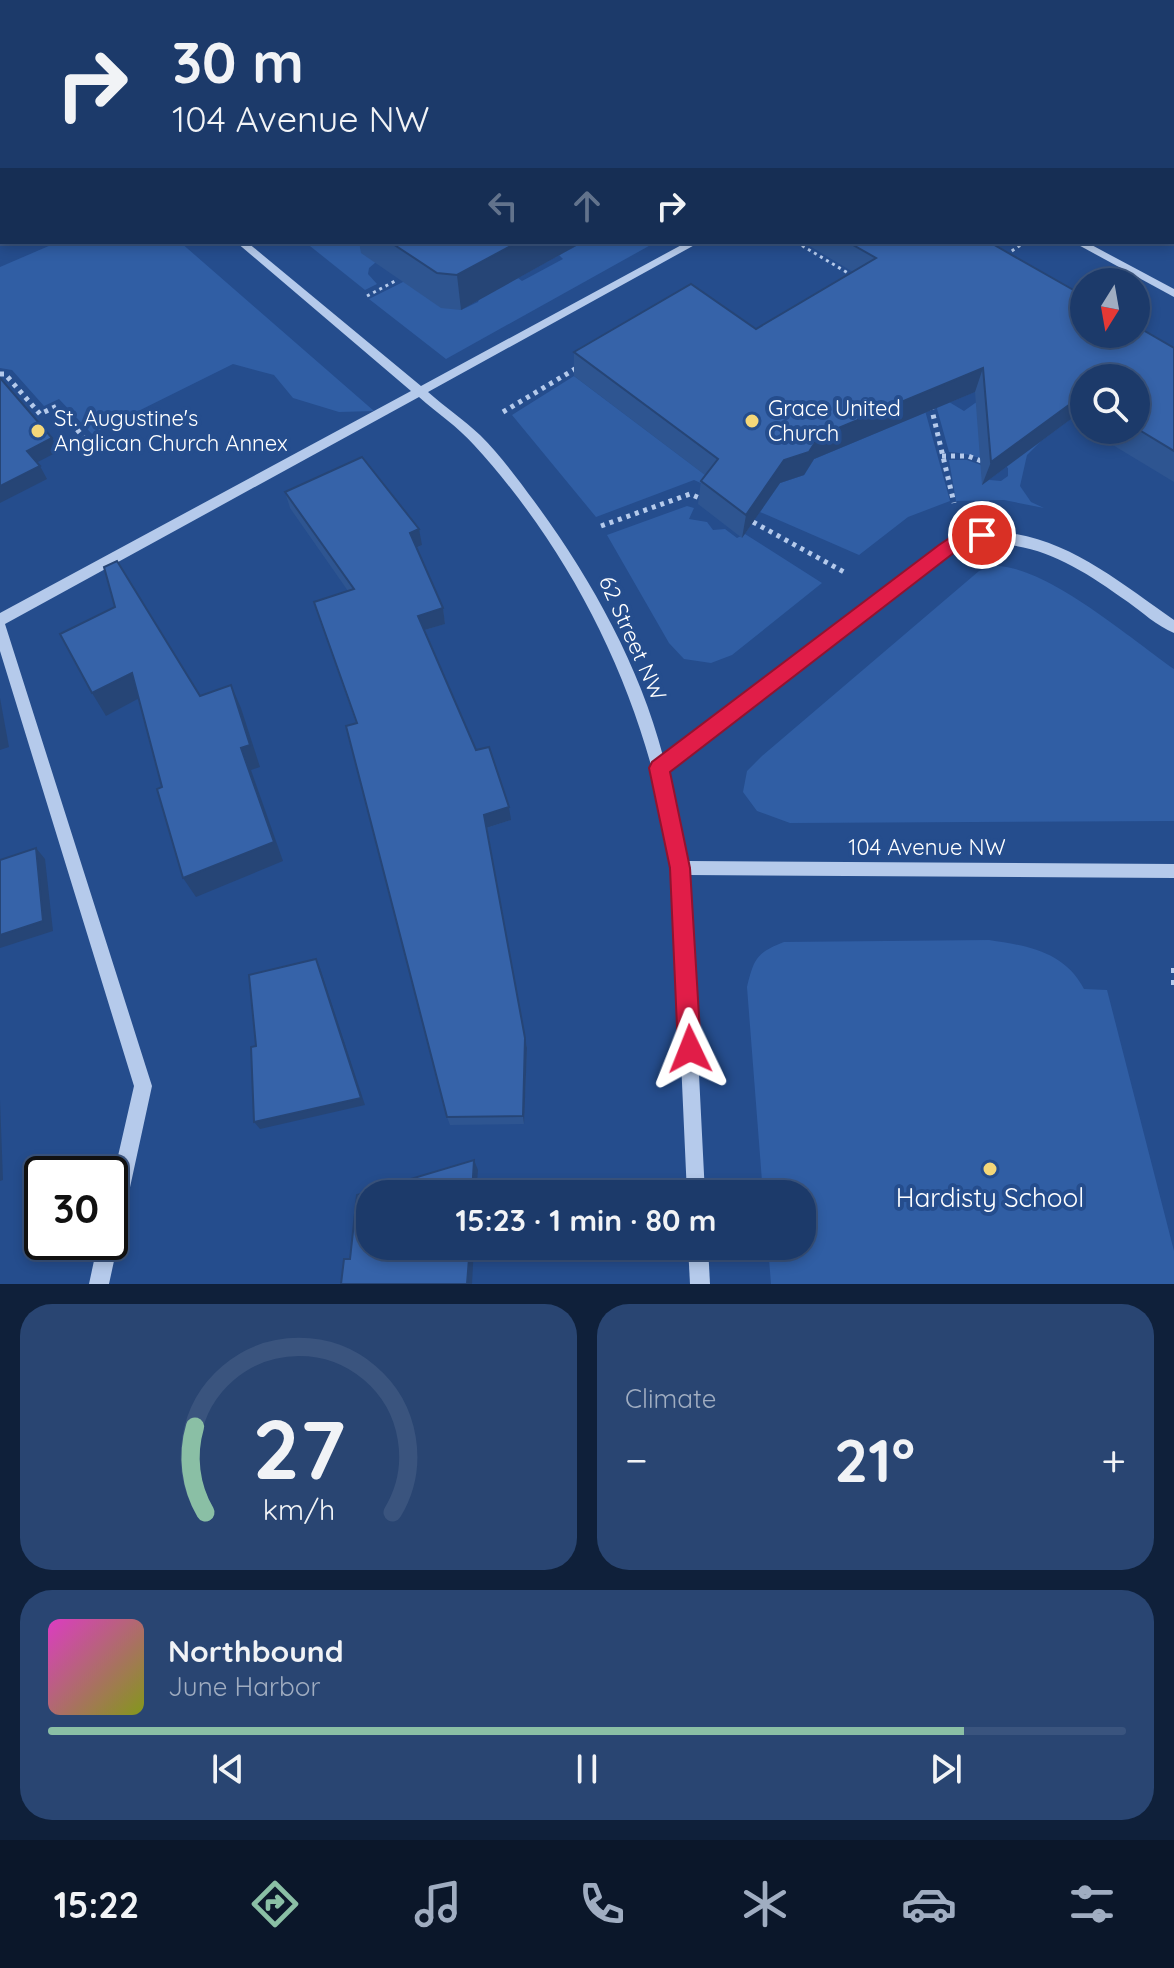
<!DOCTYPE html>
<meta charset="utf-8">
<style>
:root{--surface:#1c3a6a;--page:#294572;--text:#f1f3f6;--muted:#a0adc1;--line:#3a547e;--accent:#8abfa5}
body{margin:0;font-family:Quicksand,sans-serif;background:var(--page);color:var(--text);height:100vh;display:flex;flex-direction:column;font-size:30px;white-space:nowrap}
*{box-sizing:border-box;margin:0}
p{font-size:26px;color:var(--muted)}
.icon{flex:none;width:44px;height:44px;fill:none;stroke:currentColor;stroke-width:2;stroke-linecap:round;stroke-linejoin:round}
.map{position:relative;height:1284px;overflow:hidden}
.side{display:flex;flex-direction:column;gap:20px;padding:20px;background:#0f203a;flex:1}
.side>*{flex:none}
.guide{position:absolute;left:0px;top:0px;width:1174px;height:244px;box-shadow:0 4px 12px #0003,0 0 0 2px var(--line);background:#1c3a6a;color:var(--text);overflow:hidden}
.needle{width:52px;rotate:191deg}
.tools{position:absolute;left:1070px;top:268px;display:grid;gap:16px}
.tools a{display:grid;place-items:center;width:80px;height:80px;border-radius:50%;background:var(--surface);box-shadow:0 4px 12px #0003,0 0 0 2px var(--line);font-size:40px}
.speed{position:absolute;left:24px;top:1156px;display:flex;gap:16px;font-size:40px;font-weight:700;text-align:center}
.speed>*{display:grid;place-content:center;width:104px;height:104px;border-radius:50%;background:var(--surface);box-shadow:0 4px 12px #0003,0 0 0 2px var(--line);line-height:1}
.speed .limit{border:4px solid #111;border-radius:12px;background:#fff;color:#111}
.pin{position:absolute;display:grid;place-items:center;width:68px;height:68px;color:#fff;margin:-34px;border:4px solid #fff;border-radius:50%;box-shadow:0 2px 8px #0007}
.me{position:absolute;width:88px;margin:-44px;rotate:358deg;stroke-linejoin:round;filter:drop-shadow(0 0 6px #0008)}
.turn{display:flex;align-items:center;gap:28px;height:168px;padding:0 40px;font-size:36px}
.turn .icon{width:104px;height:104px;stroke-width:2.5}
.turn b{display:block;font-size:56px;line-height:68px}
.lanes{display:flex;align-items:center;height:76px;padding:0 40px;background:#0003;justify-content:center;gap:40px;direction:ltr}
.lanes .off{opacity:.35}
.big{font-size:60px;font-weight:700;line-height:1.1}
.side .tile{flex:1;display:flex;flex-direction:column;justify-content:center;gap:12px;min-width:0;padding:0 28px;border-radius:32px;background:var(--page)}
.side .dial{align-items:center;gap:0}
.dial svg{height:208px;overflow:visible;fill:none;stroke:var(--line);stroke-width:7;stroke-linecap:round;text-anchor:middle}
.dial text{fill:var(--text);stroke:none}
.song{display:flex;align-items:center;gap:24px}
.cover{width:96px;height:96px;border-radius:12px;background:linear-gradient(135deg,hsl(310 70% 55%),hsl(70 70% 35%))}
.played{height:8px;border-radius:4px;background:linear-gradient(90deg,var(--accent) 85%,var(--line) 85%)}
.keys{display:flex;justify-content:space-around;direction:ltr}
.heat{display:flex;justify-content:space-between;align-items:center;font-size:44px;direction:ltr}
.side .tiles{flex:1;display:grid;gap:20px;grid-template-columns:1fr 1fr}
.tile:last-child{grid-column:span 2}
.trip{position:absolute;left:356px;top:1180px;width:460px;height:80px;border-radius:32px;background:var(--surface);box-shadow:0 4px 12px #0003,0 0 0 2px var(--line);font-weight:700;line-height:80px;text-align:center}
.menu{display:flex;height:128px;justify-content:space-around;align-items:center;background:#0b172a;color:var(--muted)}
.menu .icon{width:56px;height:56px}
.menu .current{color:var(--accent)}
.menu b{font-size:36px;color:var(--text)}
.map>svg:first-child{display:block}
.green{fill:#305ea4}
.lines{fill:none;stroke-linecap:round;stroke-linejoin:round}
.path-far2{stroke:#b5caeb;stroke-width:3;stroke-dasharray:3 4;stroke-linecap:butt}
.path-far1{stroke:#b5caeb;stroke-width:5;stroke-dasharray:4 5;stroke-linecap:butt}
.path{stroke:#b5caeb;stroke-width:6;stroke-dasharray:5 7;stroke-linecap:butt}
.minor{fill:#b5caeb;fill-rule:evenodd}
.wall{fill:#2e5591}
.shaded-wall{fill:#264576}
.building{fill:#3663a9;stroke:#264576;stroke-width:2}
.route{fill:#e11d48;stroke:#92132f;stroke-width:2}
.poi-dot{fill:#f4d779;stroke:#254d8d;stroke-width:3}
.labels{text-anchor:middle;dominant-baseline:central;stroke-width:8;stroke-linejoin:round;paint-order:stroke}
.poi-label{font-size:22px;fill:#fff;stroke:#254d8d;text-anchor:start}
.street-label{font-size:22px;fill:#fff;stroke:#254d8d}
.near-poi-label{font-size:26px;fill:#fff;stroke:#254d8d}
</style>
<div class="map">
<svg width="1174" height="1284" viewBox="0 0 1174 1284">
<rect width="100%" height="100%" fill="#254d8d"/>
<g class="green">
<path d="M 0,0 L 479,0 L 2,2 L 0,195 Z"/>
<path d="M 58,242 L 180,242 L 374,411 L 339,412 L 293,398 L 274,375 L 233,364 L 92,434 L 59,399 L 44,406 L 12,370 L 0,368 L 0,267 Z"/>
<path d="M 305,242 L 368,242 L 376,262 L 369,268 L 368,274 L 377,284 L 365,290 Z"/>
<path d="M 584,242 L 656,242 L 446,359 L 369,299 L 405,281 L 461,310 L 478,302 L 482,291 L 518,278 L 522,281 L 563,259 L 559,255 Z"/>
<path d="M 574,376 L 716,483 L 712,488 L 694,480 L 596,517 L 512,415 Z"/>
<path d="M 921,396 L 950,501 L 908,517 L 859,555 L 760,512 L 780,483 L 804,475 L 814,459 L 883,430 Z"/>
<path d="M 944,399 L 964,411 L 978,401 L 1040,442 L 1027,455 L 1020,486 L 1031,502 L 1044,508 L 1004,500 L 956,501 L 949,460 L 967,460 L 981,465 L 981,473 L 990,480 L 1001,481 L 1008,476 L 1008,468 L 999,461 C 982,461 967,452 949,452 L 936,405 Z"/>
<path d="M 687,506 L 694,508 L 689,519 L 707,522 L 713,530 L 725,529 L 737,538 L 745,534 L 822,583 L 732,655 L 711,663 L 684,659 L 669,643 L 607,535 Z"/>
<path d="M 996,566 C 1048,567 1131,639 1174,669 L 1174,821 L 790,823 L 757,811 L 743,792 L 747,771 L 762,756 L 979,571 Z"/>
<path d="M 989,940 C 1027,946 1064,951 1084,989 L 1107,990 L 1174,1251 L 1174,1284 L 771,1284 L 768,1246 L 802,1246 L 802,1194 L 763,1194 L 747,987 C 754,959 756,953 784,942 Z"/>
</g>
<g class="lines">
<g class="path-far2">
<path d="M 924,2 L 927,0"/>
<path d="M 796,242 L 853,276"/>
<path d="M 1006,255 L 1025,242"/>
<path d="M 367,296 L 397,280"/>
</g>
<g class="path-far1">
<path d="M 0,374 L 5,374 L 40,414 L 57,406 L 91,446"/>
<path d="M 931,406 L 954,503"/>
<path d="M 503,412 L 580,366"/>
<path d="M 942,456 L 968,456 L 984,462"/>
<path d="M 753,522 L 844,572"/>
<path d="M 601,526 L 690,494 L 702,499"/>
</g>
<path class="path" d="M 1174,968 L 1174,985"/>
<g class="minor">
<path d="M 980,0 L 991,0 L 993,2 L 982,2 Z"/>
<path d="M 1172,79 L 1174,80 L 1174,86 L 1172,85 Z"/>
<rect x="0" y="228" width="2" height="6"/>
<path d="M 236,242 L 247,242 L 421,386 L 687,242 L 700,242 L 428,392 C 445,407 464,420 480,435 C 500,455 518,479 534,501 C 590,577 639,664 663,756 L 960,535 C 970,534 981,532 991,532 C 1061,532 1119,582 1174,620 L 1174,633 C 1157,626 1142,612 1128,602 C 1073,563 1032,537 963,545 L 667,770 L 677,807 L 687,861 L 1174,864 L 1174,878 L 689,875 L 705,1194 L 687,1194 C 684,1127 681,1061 678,994 C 677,952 678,909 672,867 C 651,711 580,561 474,445 C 458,427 437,413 419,397 L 5,624 L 152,1086 L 109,1284 L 89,1284 L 98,1242 L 110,1242 L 110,1191 L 134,1086 L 0,651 L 0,613 L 411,391 Z"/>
<path d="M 1073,242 L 1086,242 L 1174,289 L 1174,297 Z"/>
<path d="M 688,1246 L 708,1246 L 710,1284 L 690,1284 Z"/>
</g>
</g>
<g class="wall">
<path d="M 1172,112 L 1174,112 L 1174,240 L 1172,239 Z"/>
<path d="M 359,242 L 583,242 L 461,310 L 441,308 L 361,253 Z"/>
<path d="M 803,242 L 989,242 L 1174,348 L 1174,482 L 1088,430 L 1136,430 L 1136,378 L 1084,378 L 1084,427 L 1071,419 L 982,485 L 975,392 L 814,459 L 804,475 L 780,483 L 742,538 L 698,504 L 701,481 L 705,475 L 574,376 L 574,352 L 756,329 L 853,272 Z"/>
<path d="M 285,492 L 422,545 L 417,548 L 443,608 L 445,624 L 425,630 L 476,750 L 511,820 L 487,828 L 527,1048 L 524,1124 L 450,1125 L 447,1117 L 356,723 L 314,602 L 348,591 L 290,508 Z"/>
</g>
<g class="shaded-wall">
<path d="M 518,242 L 583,242 L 461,310 L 457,275 Z"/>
<path d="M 983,368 L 975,392 L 814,459 L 804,475 L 780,483 L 742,538 L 746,515 L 784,460 L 819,436 Z"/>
<path d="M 1081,396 L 1071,419 L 982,485 L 991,462 Z"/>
<path d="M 52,438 L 59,451 L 34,464 L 27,451 Z"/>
<path d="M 40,466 L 47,479 L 0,503 L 0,486 Z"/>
<path d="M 419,529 L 422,545 L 413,549 L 410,533 Z"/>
<path d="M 443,608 L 445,624 L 421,631 L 418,616 Z"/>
<path d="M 132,673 L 145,695 L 106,716 L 92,693 Z"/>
<path d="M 231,685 L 241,708 L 260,767 L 251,770 L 283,861 L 196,897 L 183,878 Z"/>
<path d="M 0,698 L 9,747 L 0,750 Z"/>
<path d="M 509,807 L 511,820 L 486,828 L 484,815 Z"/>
<path d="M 36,848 L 45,859 L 53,931 L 0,948 L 0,935 Z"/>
<path d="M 316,959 L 320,968 L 365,1105 L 260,1129 L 254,1122 Z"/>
<path d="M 525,1038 L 527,1048 L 524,1124 L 523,1116 Z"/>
<path d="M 0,1100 L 3,1180 L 0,1181 Z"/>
<path d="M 474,1160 L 478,1170 L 476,1194 L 472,1194 Z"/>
<path d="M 470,1246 L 474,1246 L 472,1284 L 467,1284 Z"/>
</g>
<g class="building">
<path d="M 581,0 L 915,0 L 920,2 L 576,2 Z"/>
<path d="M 1172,112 L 1174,112 L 1174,214 L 1172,213 Z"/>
<path d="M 390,242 L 518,242 L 457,275 L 437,273 Z"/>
<path d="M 848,242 L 989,242 L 1084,296 L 1084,334 L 1136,334 L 1136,326 L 1174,348 L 1174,451 L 1136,428 L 1136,378 L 1084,378 L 1084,397 L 1081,396 L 991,462 L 983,368 L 819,436 L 809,452 L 784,460 L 746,515 L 701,481 L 718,459 L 574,352 L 691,284 L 756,329 L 876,258 Z"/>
<path d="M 0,378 L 52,438 L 27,451 L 40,466 L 0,486 Z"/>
<path d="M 362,457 L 419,529 L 410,533 L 443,608 L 418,616 L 476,750 L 489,747 L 509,807 L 484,815 L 525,1038 L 523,1116 L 447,1117 L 346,726 L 357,723 L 314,602 L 354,589 L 285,492 Z"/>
<path d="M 117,561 L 200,696 L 231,685 L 250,745 L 241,748 L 274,842 L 183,878 L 157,789 L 162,787 L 132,673 L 92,693 L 60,634 L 115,607 L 104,567 Z"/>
<path d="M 36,848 L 43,921 L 0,935 L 0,860 Z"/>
<path d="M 316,959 L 361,1098 L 254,1122 L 251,1047 L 256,1046 L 249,975 Z"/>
<path d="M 474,1160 L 472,1194 L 370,1194 L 370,1246 L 470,1246 L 467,1284 L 341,1284 L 344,1259 L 350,1259 L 357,1195 Z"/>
</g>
<path class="route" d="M 982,528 L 990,535 L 988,539 L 965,545 L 951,555 L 670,772 L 690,868 L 701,1049 L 698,1057 L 690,1060 L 682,1057 L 678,1049 L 670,868 L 649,768 L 652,762 L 939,545 L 954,535 Z"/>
<g class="poi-dot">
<circle cx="752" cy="421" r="8"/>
<circle cx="38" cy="431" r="8"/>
<circle cx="990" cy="1169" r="8"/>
</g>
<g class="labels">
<g class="poi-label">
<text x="768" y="408">Grace United<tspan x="768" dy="25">Church</tspan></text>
<text x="54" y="418">St. Augustine's<tspan x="54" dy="25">Anglican Church Annex</tspan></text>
</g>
<g class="street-label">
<text transform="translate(633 638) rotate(66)">62 Street NW</text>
<text x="927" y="847">104 Avenue NW</text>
</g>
<g class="near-poi-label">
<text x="990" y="1197">Hardisty School</text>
</g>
</g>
</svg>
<div class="tools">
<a><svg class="needle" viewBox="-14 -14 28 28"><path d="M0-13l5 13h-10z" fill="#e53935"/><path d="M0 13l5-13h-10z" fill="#a0adc1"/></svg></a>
<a><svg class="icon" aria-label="search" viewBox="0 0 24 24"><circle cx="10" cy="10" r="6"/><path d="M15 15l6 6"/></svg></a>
</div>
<div class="speed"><div class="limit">30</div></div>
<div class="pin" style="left:982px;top:535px;background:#d93025"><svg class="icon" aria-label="arrive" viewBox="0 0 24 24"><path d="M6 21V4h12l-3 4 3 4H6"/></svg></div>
<svg class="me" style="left:690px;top:1049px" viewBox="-20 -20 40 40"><path d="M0-17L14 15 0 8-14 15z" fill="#e11d48" stroke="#fff" stroke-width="4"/></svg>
<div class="trip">15:23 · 1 min · 80 m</div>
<div class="guide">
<div class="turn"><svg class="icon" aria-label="right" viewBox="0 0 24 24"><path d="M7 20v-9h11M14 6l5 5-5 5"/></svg><div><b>30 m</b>104 Avenue NW</div></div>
<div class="lanes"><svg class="icon off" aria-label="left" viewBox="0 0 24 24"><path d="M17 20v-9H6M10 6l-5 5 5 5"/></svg><svg class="icon off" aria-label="ahead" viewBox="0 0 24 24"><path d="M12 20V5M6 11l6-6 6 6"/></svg><svg class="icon" aria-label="right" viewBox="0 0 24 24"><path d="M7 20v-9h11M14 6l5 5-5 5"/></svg></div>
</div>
</div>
<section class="side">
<div class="tiles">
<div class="tile dial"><svg viewBox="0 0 100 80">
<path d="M14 69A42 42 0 1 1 86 69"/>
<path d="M14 69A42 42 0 0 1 10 36" stroke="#8abfa5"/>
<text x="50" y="56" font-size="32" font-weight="700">27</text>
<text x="50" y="72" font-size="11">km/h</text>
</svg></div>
<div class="tile"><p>Climate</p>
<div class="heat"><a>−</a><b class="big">21°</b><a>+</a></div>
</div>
<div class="tile">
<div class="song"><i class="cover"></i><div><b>Northbound</b><p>June Harbor</p></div></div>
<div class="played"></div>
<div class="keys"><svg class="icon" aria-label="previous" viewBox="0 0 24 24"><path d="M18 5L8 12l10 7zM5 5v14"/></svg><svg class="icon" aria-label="pause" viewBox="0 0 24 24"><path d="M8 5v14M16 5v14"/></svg><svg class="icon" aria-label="next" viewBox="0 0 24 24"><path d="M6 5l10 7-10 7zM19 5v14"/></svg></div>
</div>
</div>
</section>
<nav class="menu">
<b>15:22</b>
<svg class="icon current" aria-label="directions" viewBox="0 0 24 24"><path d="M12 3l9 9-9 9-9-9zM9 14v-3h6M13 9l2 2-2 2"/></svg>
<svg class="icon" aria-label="music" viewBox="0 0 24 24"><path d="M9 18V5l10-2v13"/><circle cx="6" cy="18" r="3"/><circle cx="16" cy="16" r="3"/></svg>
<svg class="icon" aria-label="phone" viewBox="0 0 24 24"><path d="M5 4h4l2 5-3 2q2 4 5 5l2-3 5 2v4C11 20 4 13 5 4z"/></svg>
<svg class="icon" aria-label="climate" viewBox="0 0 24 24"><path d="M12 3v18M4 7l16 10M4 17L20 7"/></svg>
<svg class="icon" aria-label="car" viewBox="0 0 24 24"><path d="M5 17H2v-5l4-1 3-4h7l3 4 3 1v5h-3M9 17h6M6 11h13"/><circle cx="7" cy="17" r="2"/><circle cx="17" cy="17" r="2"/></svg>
<svg class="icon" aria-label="filters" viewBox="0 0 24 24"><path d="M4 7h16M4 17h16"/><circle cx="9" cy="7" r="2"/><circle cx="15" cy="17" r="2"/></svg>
</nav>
